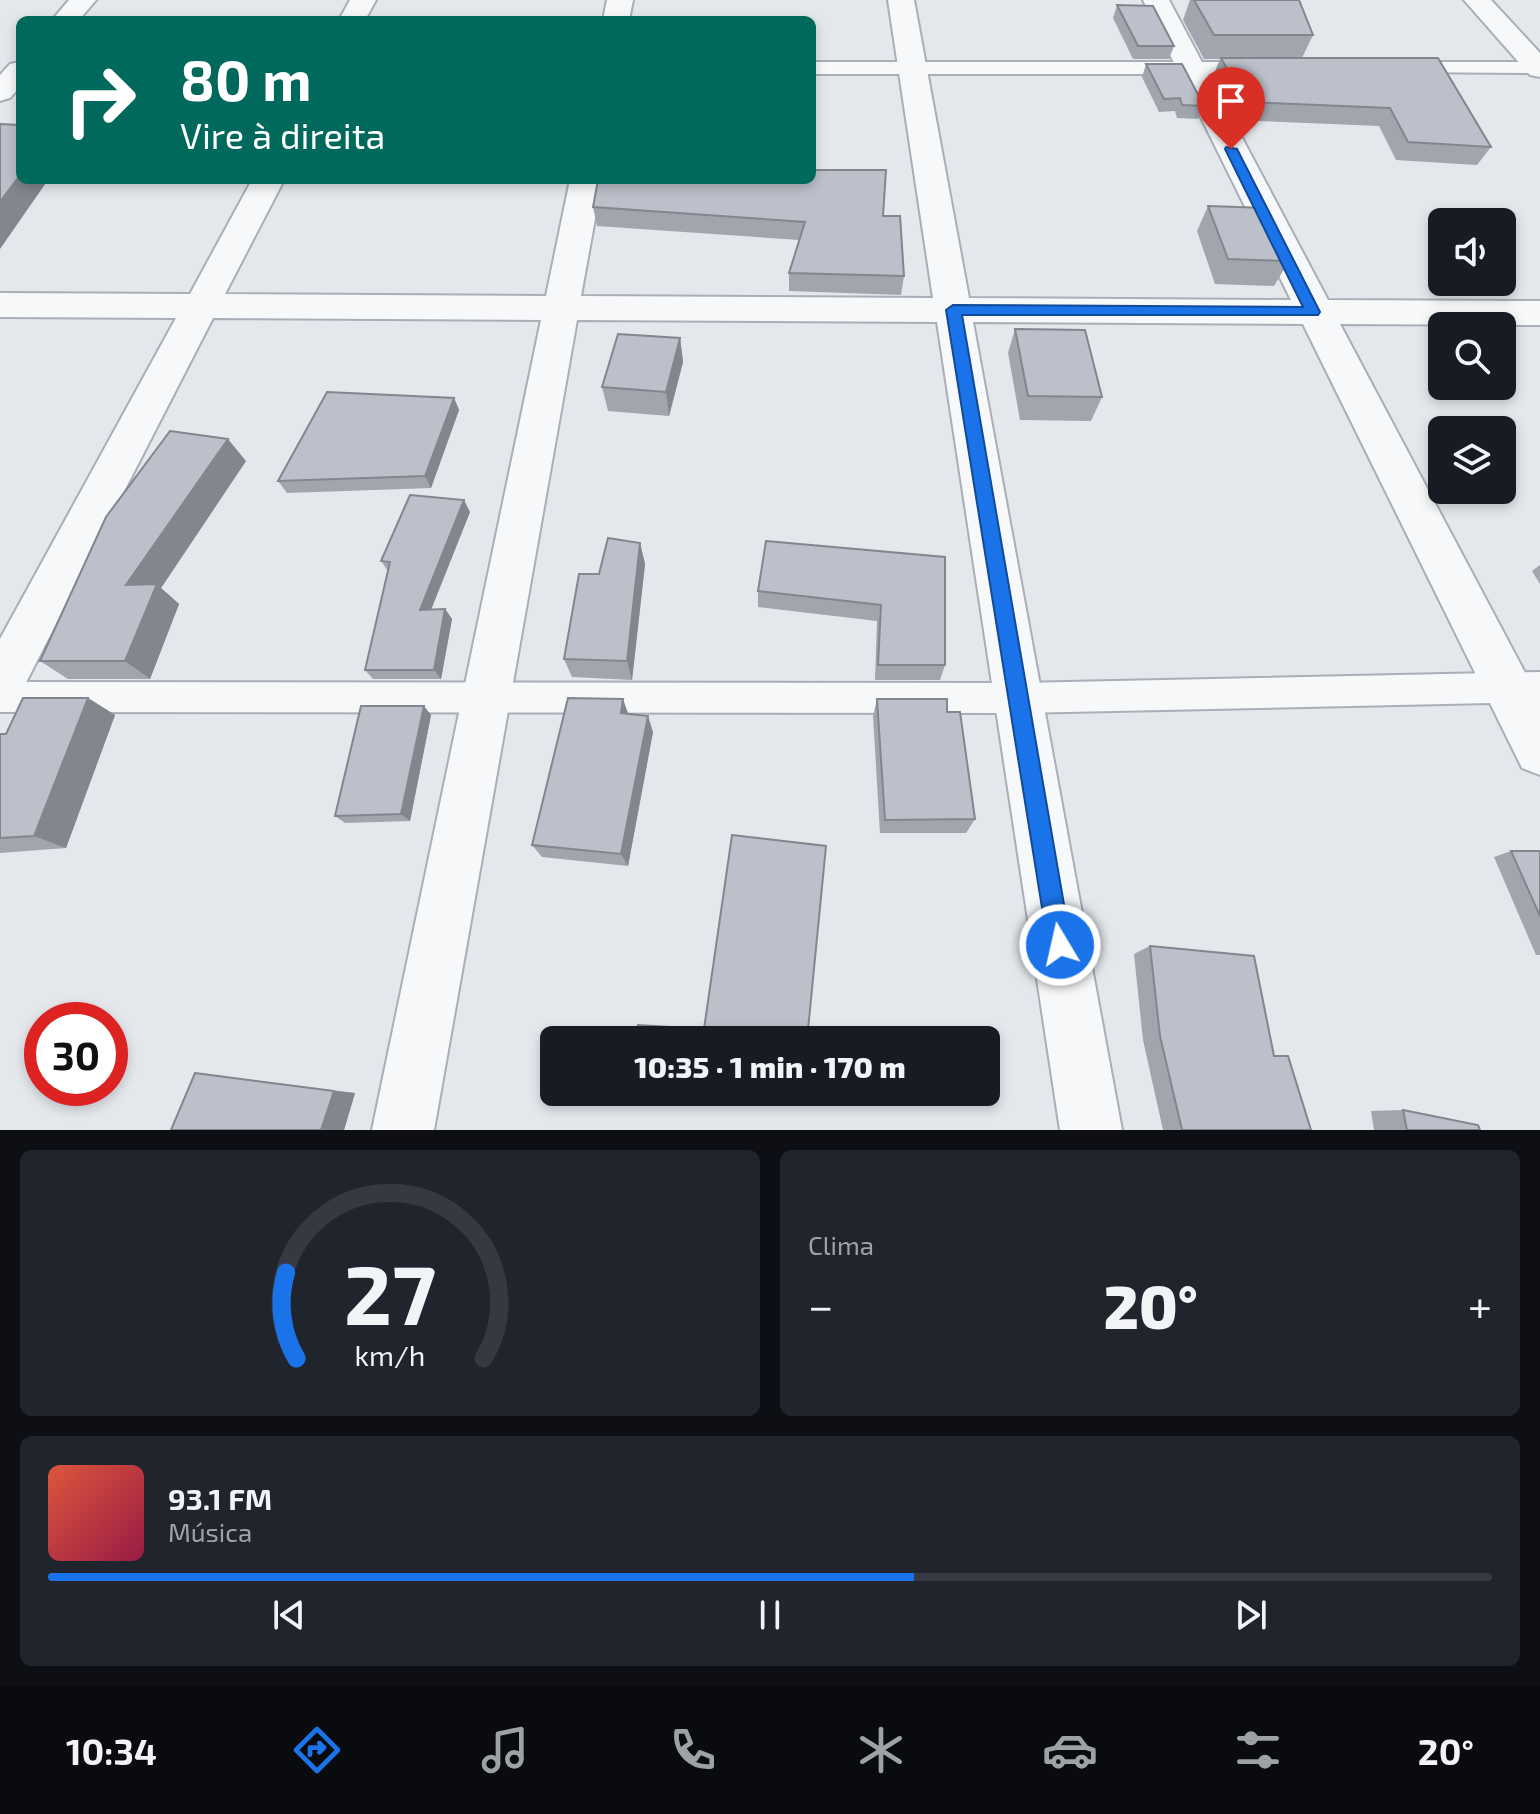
<!DOCTYPE html>
<html lang="pt">
<meta charset="utf-8">
<style>
:root{--surface:#171b24;--page:#20242c;--text:#f1f3f6;--muted:#9ea1a6;--line:#363941;--accent:#1a73e8}
body{margin:0;font-family:"Exo 2",sans-serif;background:var(--page);color:var(--text);height:100vh;display:flex;flex-direction:column;font-size:30px;white-space:nowrap}
*{box-sizing:border-box;margin:0}
p{font-size:26px;color:var(--muted)}
.icon{flex:none;width:44px;height:44px;fill:none;stroke:currentColor;stroke-width:2;stroke-linecap:round;stroke-linejoin:round}
.map{position:relative;height:1130px;overflow:hidden}
.drawer{display:flex;flex-direction:column;gap:20px;padding:20px;background:#0d0f14;flex:1}
.drawer>*{flex:none}
.banner{position:absolute;left:16px;top:16px;width:800px;height:168px;border-radius:12px;box-shadow:0 4px 12px #0003;background:#00695c;color:#fff;overflow:hidden}
.fabs{position:absolute;left:1428px;top:208px;display:grid;gap:16px}
.fabs a{display:grid;place-items:center;width:88px;height:88px;border-radius:12px;background:var(--surface);box-shadow:0 4px 12px #0003;font-size:40px}
.speed{position:absolute;left:24px;top:1002px;display:flex;gap:16px;font-size:40px;font-weight:700;text-align:center}
.speed>*{display:grid;place-content:center;width:104px;height:104px;border-radius:50%;background:var(--surface);box-shadow:0 4px 12px #0003;line-height:1}
.speed .limit{border:12px solid #d22;background:#fff;color:#111}
.pin{position:absolute;display:grid;place-items:center;width:68px;height:68px;color:#fff;margin:-82px -34px;border-radius:50% 50% 50% 0;rotate:-45deg;box-shadow:0 0 8px #0007}
.pin .icon{rotate:45deg}
.me{position:absolute;width:88px;margin:-44px;rotate:351deg;stroke-linejoin:round;filter:drop-shadow(0 0 6px #0008)}
.turn{display:flex;align-items:center;gap:28px;height:168px;padding:0 32px;font-size:36px}
.turn .icon{width:104px;height:104px;stroke-width:2.5}
.turn b{display:block;font-size:56px;line-height:68px}
.big{font-size:60px;font-weight:800;line-height:1.1}
.drawer .widget{flex:1;display:flex;flex-direction:column;justify-content:center;gap:12px;min-width:0;padding:0 28px;border-radius:12px;background:var(--page)}
.drawer .dial{align-items:center;gap:0}
.dial svg{height:208px;overflow:visible;fill:none;stroke:var(--line);stroke-width:7;stroke-linecap:round;text-anchor:middle}
.dial text{fill:var(--text);stroke:none}
.song{display:flex;align-items:center;gap:24px}
.cover{width:96px;height:96px;border-radius:12px;background:linear-gradient(135deg,hsl(10 70% 55%),hsl(340 70% 35%))}
.played{height:8px;border-radius:4px;background:linear-gradient(90deg,var(--accent) 60%,var(--line) 60%)}
.keys{display:flex;justify-content:space-around;direction:ltr}
.heat{display:flex;justify-content:space-between;align-items:center;font-size:44px;direction:ltr}
.drawer .tiles{flex:1;display:grid;gap:20px;grid-template-columns:1fr 1fr}
.widget:last-child{grid-column:span 2}
.trip{position:absolute;left:540px;top:1026px;width:460px;height:80px;border-radius:12px;background:var(--surface);box-shadow:0 4px 12px #0003;font-weight:800;line-height:80px;text-align:center}
.tabs{display:flex;height:128px;justify-content:space-around;align-items:center;background:#090b0e;color:var(--muted)}
.tabs .icon{width:56px;height:56px}
.tabs .current{color:var(--accent)}
.tabs b{font-size:36px;color:var(--text)}
.map>svg:first-child{display:block}
.lines{fill:none;stroke-linecap:round;stroke-linejoin:round}
.lane-casing{stroke:#a9aeb7;stroke-width:4}
.street-casing{stroke:#a9aeb7;stroke-width:4}
.lane{fill:#f7f8fa;fill-rule:evenodd}
.street{fill:#f7f8fa;fill-rule:evenodd}
.wall{fill:#a1a5ae}
.shaded-wall{fill:#83868d}
.building{fill:#bbc0ca;stroke:#83868d;stroke-width:2}
.route{fill:#1a73e8;stroke:#114b97;stroke-width:2}
</style>
<div class="map">
<svg width="1540" height="1130" viewBox="0 0 1540 1130">
<rect width="100%" height="100%" fill="#e4e7ec"/>
<g class="lines">
<g class="lane-casing">
<g id="lane">
<path d="M 812,62 L 1258,62 L 1267,68 L 1258,74 L 812,74 Z"/>
<path d="M 1402,62 L 1539,62 L 1540,73 L 1395,72 L 1393,68 L 1395,64 Z"/>
<path d="M 1540,672 L 1540,702 L 1018,713 L 0,712 L 0,682 L 1018,683 Z"/>
</g>
</g>
<g class="street-casing">
<g id="street">
<path d="M 69,0 L 96,0 L 79,20 L 52,20 Z"/>
<path d="M 350,0 L 376,0 L 365,20 L 339,20 Z"/>
<path d="M 607,0 L 633,0 L 629,20 L 603,20 Z"/>
<path d="M 888,0 L 914,0 L 969,298 L 1291,300 L 1143,0 L 1169,0 L 1328,300 L 1540,301 L 1540,325 L 1340,324 L 1540,701 L 1540,775 L 1522,768 L 1303,324 L 973,322 L 1122,1130 L 1060,1130 L 937,322 L 577,320 L 434,1130 L 372,1130 L 541,320 L 213,318 L 17,700 L 0,707 L 0,639 L 176,318 L 0,317 L 0,293 L 190,294 L 252,180 L 284,180 L 225,294 L 546,296 L 570,180 L 602,180 L 581,296 L 933,298 Z"/>
<path d="M 1464,0 L 1491,0 L 1540,53 L 1540,77 L 1530,75 Z"/>
<path d="M 20,62 L 20,87 L 10,98 L 0,101 L 0,75 L 10,64 Z"/>
</g>
</g>
<use href="#lane" class="lane"/>
<use href="#street" class="street"/>
</g>
<g class="wall">
<path d="M 1190,0 L 1194,0 L 1313,35 L 1302,58 L 1491,147 L 1477,165 L 1396,160 L 1379,126 L 1236,120 L 1213,76 L 1220,59 L 1204,59 L 1183,20 Z"/>
<path d="M 1117,5 L 1174,46 L 1169,59 L 1133,59 L 1113,18 Z"/>
<path d="M 1146,64 L 1204,106 L 1198,119 L 1177,118 L 1175,111 L 1159,112 L 1142,77 Z"/>
<path d="M 1208,206 L 1289,261 L 1274,286 L 1215,284 L 1197,231 Z"/>
<path d="M 593,207 L 883,216 L 904,276 L 901,295 L 789,291 L 789,273 L 799,240 L 597,226 Z"/>
<path d="M 1015,329 L 1102,397 L 1091,421 L 1020,420 L 1008,353 Z"/>
<path d="M 680,338 L 683,362 L 669,416 L 608,411 L 602,387 Z"/>
<path d="M 454,398 L 459,410 L 431,488 L 287,493 L 278,481 Z"/>
<path d="M 246,461 L 161,588 L 179,604 L 150,679 L 68,679 L 40,661 Z"/>
<path d="M 470,512 L 431,609 L 445,609 L 452,619 L 441,679 L 373,679 L 365,670 L 388,571 L 381,561 Z"/>
<path d="M 640,543 L 645,564 L 632,680 L 572,677 L 564,659 L 599,574 Z"/>
<path d="M 945,557 L 945,665 L 940,680 L 875,680 L 877,621 L 758,607 L 758,591 Z"/>
<path d="M 1540,565 L 1540,584 L 1532,571 Z"/>
<path d="M 88,698 L 115,715 L 66,848 L 0,853 L 0,734 L 6,734 Z"/>
<path d="M 877,699 L 947,712 L 975,819 L 966,833 L 880,833 L 873,716 Z"/>
<path d="M 628,714 L 653,732 L 628,866 L 542,857 L 532,845 Z"/>
<path d="M 431,715 L 410,821 L 345,823 L 335,816 Z"/>
<path d="M 1511,851 L 1540,851 L 1540,955 L 1536,955 L 1494,857 Z"/>
<path d="M 1150,946 L 1274,1056 L 1311,1130 L 1163,1130 L 1143,1040 L 1134,954 Z"/>
<path d="M 195,1073 L 223,1076 L 355,1093 L 344,1130 Z"/>
<path d="M 1403,1110 L 1480,1130 L 1374,1130 L 1371,1111 Z"/>
</g>
<g class="shaded-wall">
<path d="M 20,175 L 20,180 L 48,180 L 0,249 L 0,202 Z"/>
<path d="M 680,338 L 683,362 L 669,416 L 666,392 Z"/>
<path d="M 454,398 L 459,410 L 431,488 L 425,476 Z"/>
<path d="M 228,439 L 246,461 L 161,588 L 179,604 L 150,679 L 125,661 L 126,585 Z"/>
<path d="M 464,500 L 470,512 L 427,620 L 420,610 Z"/>
<path d="M 640,543 L 645,564 L 632,680 L 627,661 Z"/>
<path d="M 445,609 L 452,619 L 441,679 L 434,670 Z"/>
<path d="M 88,698 L 115,715 L 66,848 L 34,836 Z"/>
<path d="M 623,699 L 629,716 L 621,713 Z"/>
<path d="M 424,706 L 431,715 L 410,821 L 401,814 Z"/>
<path d="M 648,716 L 653,732 L 628,866 L 621,854 Z"/>
<path d="M 334,1091 L 355,1093 L 344,1130 L 321,1130 Z"/>
</g>
<g class="building">
<path d="M 1194,0 L 1299,0 L 1313,35 L 1214,35 Z"/>
<path d="M 1117,5 L 1153,6 L 1174,46 L 1138,46 Z"/>
<path d="M 1221,58 L 1438,58 L 1491,147 L 1408,142 L 1390,108 L 1245,102 Z"/>
<path d="M 1146,64 L 1182,64 L 1204,106 L 1182,105 L 1180,98 L 1164,99 Z"/>
<path d="M 0,124 L 20,125 L 20,175 L 0,202 Z"/>
<path d="M 812,170 L 886,170 L 883,216 L 900,216 L 904,276 L 789,273 L 805,222 L 593,207 L 598,180 L 812,180 Z"/>
<path d="M 1208,206 L 1267,208 L 1289,261 L 1228,259 Z"/>
<path d="M 1015,329 L 1085,330 L 1102,397 L 1028,396 Z"/>
<path d="M 618,334 L 680,338 L 666,392 L 602,387 Z"/>
<path d="M 327,392 L 454,398 L 425,476 L 278,481 Z"/>
<path d="M 170,431 L 228,439 L 126,585 L 157,584 L 125,661 L 40,661 L 106,517 Z"/>
<path d="M 410,495 L 464,500 L 420,610 L 445,609 L 434,670 L 365,670 L 390,562 L 381,561 Z"/>
<path d="M 608,538 L 640,543 L 627,661 L 564,659 L 579,574 L 599,574 Z"/>
<path d="M 766,541 L 945,557 L 945,665 L 878,665 L 881,605 L 758,591 Z"/>
<path d="M 23,698 L 88,698 L 34,836 L 0,838 L 0,734 L 6,734 Z"/>
<path d="M 568,698 L 623,699 L 621,713 L 648,716 L 621,854 L 532,845 Z"/>
<path d="M 877,699 L 947,699 L 947,712 L 960,712 L 975,819 L 885,820 Z"/>
<path d="M 361,706 L 424,706 L 401,814 L 335,816 Z"/>
<path d="M 732,835 L 826,846 L 807,1040 L 636,1040 L 638,1025 L 704,1029 Z"/>
<path d="M 1511,851 L 1540,851 L 1540,916 Z"/>
<path d="M 1150,946 L 1254,956 L 1274,1056 L 1288,1056 L 1311,1130 L 1182,1130 L 1160,1036 Z"/>
<path d="M 195,1073 L 334,1091 L 321,1130 L 171,1130 Z"/>
<path d="M 815,1092 L 851,1092 L 815,1095 Z"/>
<path d="M 1403,1110 L 1478,1125 L 1480,1130 L 1407,1130 Z"/>
</g>
<path class="route" d="M 1226,147 L 1237,149 L 1320,312 L 1318,315 L 962,315 L 1071,945 L 1068,953 L 1060,956 L 1051,953 L 1048,945 L 946,310 L 953,305 L 1303,307 L 1225,149 Z"/>
</svg>
<div class="fabs">
<a><svg class="icon" aria-label="sound" viewBox="0 0 24 24"><path d="M4 9h4l5-4v14l-5-4H4zM17 9q2 3 0 6"/></svg></a>
<a><svg class="icon" aria-label="search" viewBox="0 0 24 24"><circle cx="10" cy="10" r="6"/><path d="M15 15l6 6"/></svg></a>
<a><svg class="icon" aria-label="layers" viewBox="0 0 24 24"><path d="M12 4l9 5-9 5-9-5zM3 14l9 5 9-5"/></svg></a>
</div>
<div class="speed"><div class="limit">30</div></div>
<div class="pin" style="left:1231px;top:149px;background:#d93025"><svg class="icon" aria-label="arrive" viewBox="0 0 24 24"><path d="M6 21V4h12l-3 4 3 4H6"/></svg></div>
<svg class="me" style="left:1060px;top:945px" viewBox="-20 -20 40 40"><circle r="17" fill="#1a73e8" stroke="#fff" stroke-width="3"/><path d="M0-11L8 9 0 5-8 9z" fill="#fff"/></svg>
<div class="trip">10:35 · 1 min · 170 m</div>
<div class="banner">
<div class="turn"><svg class="icon" aria-label="right" viewBox="0 0 24 24"><path d="M7 20v-9h11M14 6l5 5-5 5"/></svg><div><b>80 m</b>Vire à direita</div></div>
</div>
</div>
<section class="drawer">
<div class="tiles">
<div class="widget dial"><svg viewBox="0 0 100 80">
<path d="M14 69A42 42 0 1 1 86 69"/>
<path d="M14 69A42 42 0 0 1 10 36" stroke="#1a73e8"/>
<text x="50" y="56" font-size="32" font-weight="700">27</text>
<text x="50" y="72" font-size="11">km/h</text>
</svg></div>
<div class="widget"><p>Clima</p>
<div class="heat"><a>−</a><b class="big">20°</b><a>+</a></div>
</div>
<div class="widget">
<div class="song"><i class="cover"></i><div><b>93.1 FM</b><p>Música</p></div></div>
<div class="played"></div>
<div class="keys"><svg class="icon" aria-label="previous" viewBox="0 0 24 24"><path d="M18 5L8 12l10 7zM5 5v14"/></svg><svg class="icon" aria-label="pause" viewBox="0 0 24 24"><path d="M8 5v14M16 5v14"/></svg><svg class="icon" aria-label="next" viewBox="0 0 24 24"><path d="M6 5l10 7-10 7zM19 5v14"/></svg></div>
</div>
</div>
</section>
<nav class="tabs">
<b>10:34</b>
<svg class="icon current" aria-label="directions" viewBox="0 0 24 24"><path d="M12 3l9 9-9 9-9-9zM9 14v-3h6M13 9l2 2-2 2"/></svg>
<svg class="icon" aria-label="music" viewBox="0 0 24 24"><path d="M9 18V5l10-2v13"/><circle cx="6" cy="18" r="3"/><circle cx="16" cy="16" r="3"/></svg>
<svg class="icon" aria-label="phone" viewBox="0 0 24 24"><path d="M5 4h4l2 5-3 2q2 4 5 5l2-3 5 2v4C11 20 4 13 5 4z"/></svg>
<svg class="icon" aria-label="climate" viewBox="0 0 24 24"><path d="M12 3v18M4 7l16 10M4 17L20 7"/></svg>
<svg class="icon" aria-label="car" viewBox="0 0 24 24"><path d="M5 17H2v-5l4-1 3-4h7l3 4 3 1v5h-3M9 17h6M6 11h13"/><circle cx="7" cy="17" r="2"/><circle cx="17" cy="17" r="2"/></svg>
<svg class="icon" aria-label="filters" viewBox="0 0 24 24"><path d="M4 7h16M4 17h16"/><circle cx="9" cy="7" r="2"/><circle cx="15" cy="17" r="2"/></svg>
<b>20°</b>
</nav>
